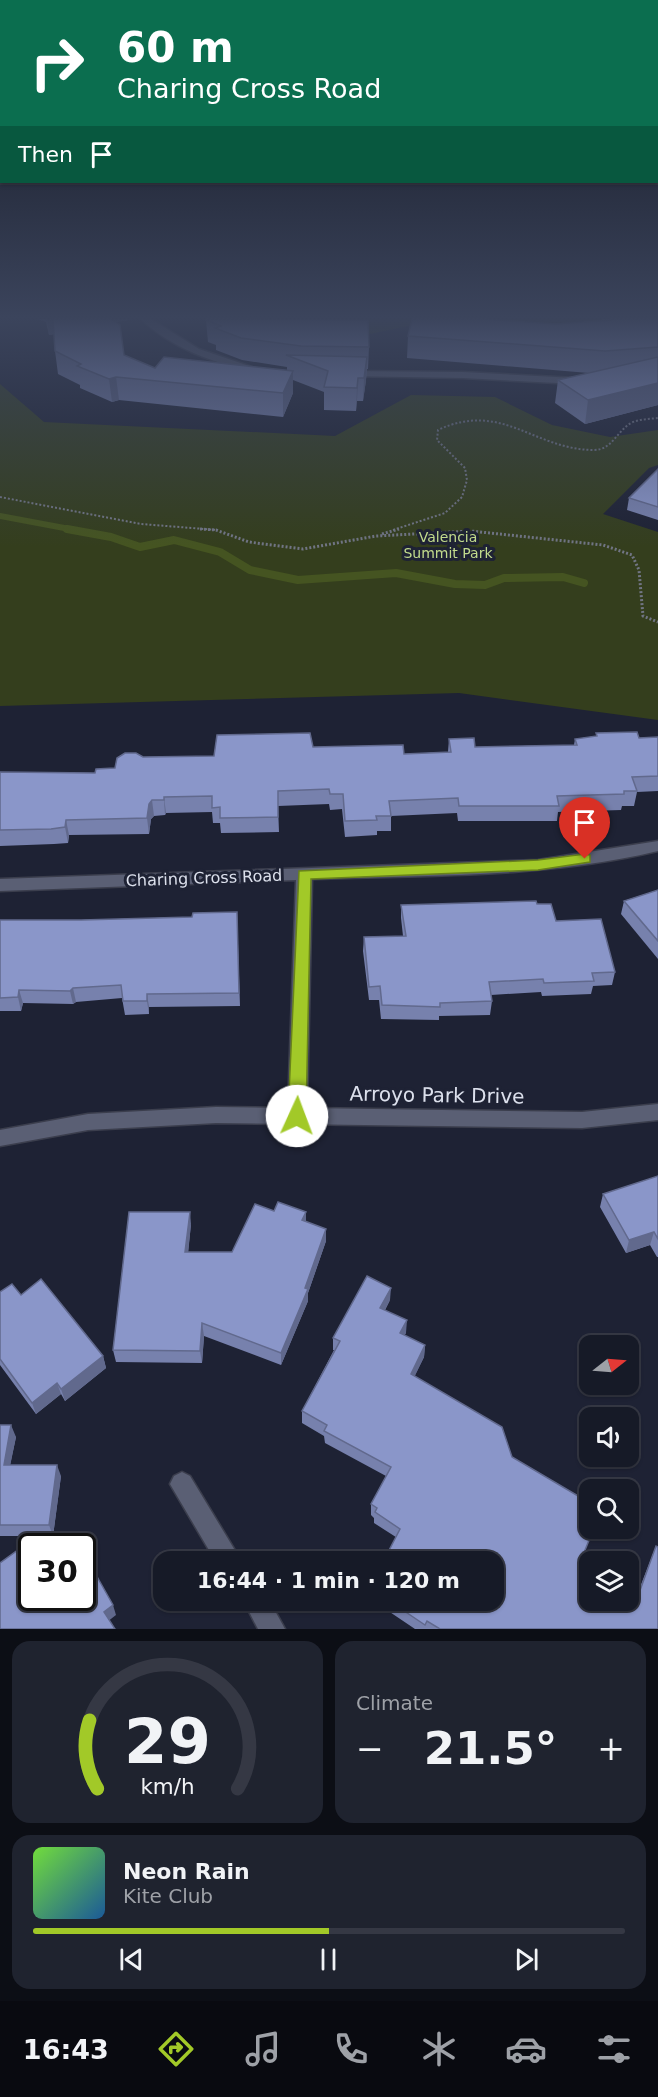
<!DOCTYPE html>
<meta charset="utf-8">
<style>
:root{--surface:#161a27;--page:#1f232f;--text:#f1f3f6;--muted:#9ea1a7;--line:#353844;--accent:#a2c928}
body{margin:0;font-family:"DejaVu Sans",sans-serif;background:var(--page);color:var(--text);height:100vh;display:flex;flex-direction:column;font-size:22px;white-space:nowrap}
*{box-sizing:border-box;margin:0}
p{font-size:20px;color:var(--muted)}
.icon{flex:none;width:33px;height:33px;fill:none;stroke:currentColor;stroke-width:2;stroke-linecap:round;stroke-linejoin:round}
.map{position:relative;height:1629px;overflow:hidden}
.drawer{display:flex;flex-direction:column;gap:12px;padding:12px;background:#0c0e15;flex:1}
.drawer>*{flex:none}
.hud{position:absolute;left:0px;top:0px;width:658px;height:183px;box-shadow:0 2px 4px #0004,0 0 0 2px var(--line);background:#0b6e4f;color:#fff;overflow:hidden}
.needle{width:39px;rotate:73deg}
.buttons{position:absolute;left:579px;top:1335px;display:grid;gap:12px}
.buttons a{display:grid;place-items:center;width:60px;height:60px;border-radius:12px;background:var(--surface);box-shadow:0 2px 4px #0004,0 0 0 2px var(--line);font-size:30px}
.speed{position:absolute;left:18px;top:1533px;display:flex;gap:12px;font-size:30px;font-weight:700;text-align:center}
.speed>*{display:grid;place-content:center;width:78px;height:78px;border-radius:50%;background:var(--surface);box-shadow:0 2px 4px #0004,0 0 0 2px var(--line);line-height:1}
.speed .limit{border:3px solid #111;border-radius:9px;background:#fff;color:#111}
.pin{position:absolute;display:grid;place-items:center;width:51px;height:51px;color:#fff;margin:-62px -26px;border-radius:50% 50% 50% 0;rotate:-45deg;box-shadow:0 0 6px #0007}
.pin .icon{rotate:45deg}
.me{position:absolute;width:66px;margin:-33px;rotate:2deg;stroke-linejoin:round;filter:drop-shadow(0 0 4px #0008)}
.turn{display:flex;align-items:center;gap:21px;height:126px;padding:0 18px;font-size:27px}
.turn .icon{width:78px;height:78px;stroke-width:2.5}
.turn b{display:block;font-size:42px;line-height:51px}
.then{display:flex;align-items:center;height:57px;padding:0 18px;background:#0003;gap:12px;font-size:22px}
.big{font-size:45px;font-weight:800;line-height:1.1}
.drawer .tile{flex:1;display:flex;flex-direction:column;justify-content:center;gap:9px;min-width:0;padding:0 21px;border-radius:18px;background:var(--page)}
.drawer .dial{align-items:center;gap:0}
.dial svg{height:156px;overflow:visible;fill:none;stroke:var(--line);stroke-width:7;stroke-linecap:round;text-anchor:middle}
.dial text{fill:var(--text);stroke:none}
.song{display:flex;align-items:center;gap:18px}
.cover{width:72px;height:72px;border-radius:9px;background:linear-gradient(135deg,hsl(100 70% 55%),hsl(210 70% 35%))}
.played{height:6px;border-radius:3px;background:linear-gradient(90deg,var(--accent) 50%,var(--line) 50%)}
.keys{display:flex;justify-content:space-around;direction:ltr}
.heat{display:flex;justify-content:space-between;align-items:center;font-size:33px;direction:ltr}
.drawer .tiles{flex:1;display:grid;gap:12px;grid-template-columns:1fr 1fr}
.tile:last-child{grid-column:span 2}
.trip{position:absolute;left:153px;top:1551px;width:351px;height:60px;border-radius:18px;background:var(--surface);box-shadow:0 2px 4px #0004,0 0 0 2px var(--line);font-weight:800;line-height:60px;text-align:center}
.dock{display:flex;height:96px;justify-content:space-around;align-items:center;background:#090a10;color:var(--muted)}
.dock .icon{width:42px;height:42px}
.dock .current{color:var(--accent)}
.dock b{font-size:27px;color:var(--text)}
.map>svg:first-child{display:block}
.green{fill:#343e1d}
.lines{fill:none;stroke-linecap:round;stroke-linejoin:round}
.stream-far1{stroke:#455421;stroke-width:6}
.stream{stroke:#455421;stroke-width:8}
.minor-casing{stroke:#3b3e4d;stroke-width:3}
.path-far1{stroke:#717584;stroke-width:2;stroke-dasharray:2 2;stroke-linecap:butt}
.path{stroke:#717584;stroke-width:3;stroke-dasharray:2 2;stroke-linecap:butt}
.minor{fill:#5a5f74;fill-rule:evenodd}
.wall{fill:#7781ad}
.shaded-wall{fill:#61698d}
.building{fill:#8a96c9;stroke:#61698d;stroke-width:1.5}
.route{fill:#a2c928;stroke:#69831a;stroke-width:1.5}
.labels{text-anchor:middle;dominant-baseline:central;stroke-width:6;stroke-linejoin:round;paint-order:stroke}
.far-park-label{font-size:14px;fill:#c2db8c;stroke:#1e2234}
.street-label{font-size:16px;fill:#dce0ec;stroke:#1e2234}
.near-street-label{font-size:20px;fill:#dce0ec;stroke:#1e2234}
</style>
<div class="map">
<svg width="658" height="1629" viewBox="0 0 658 1629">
<rect width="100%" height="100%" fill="#1e2234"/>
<g class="green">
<path d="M 271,319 L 658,319 L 658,326 L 422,323 L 370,334 L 330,335 Z"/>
<path d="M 0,384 L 44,422 L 335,436 L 411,395 L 495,397 L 552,425 L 610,437 L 658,430 L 658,465 L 649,468 L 603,514 L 658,532 L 658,720 L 459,693 L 0,706 Z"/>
</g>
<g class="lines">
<path class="stream-far1" d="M 0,516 L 75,530"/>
<path class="stream" d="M 67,529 L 111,537 L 140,547 L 174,540 L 220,552 L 250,570 L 298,580 L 396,573 L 455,584 L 485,585 L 504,578 L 563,577 L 584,583"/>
<g class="minor-casing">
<g id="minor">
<path d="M 141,319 L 151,319 L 199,349 L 258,369 L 253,372 C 213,362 172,349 141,319 Z"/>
<path d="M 348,371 L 463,372 L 576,378 L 581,381 L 576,384 L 463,378 L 345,376 L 345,372 Z"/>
<path d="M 658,841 L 658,851 C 545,878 427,875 312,879 L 307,1108 L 582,1112 L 658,1104 L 658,1120 L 582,1128 L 216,1123 L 88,1130 L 0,1146 L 0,1130 L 88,1114 L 216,1107 L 288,1108 L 296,880 L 0,891 L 0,879 L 538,860 Z"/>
<path d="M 182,1472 L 190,1476 L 242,1562 L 216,1562 L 170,1484 L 174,1476 Z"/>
<path d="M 243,1600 L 269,1600 L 285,1629 L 258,1629 Z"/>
</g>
</g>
<g class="path-far1">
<path d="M 0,497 L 141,524 L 217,530"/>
<path d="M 393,530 L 445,513 L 462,497 L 467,480 L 465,468 L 437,440 L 438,430 C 502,400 534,450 594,450 C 612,450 617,431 631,423 C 639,419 649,419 658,418"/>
</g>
<g class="path">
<path d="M 200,529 L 216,530 L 249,542 L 303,549 L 376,536 L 471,531 L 603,545 L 632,555 L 639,570 L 643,616 L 658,622"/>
<path d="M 382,534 L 399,529"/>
</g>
<use href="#minor" class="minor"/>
</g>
<g class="wall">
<path d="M 37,319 L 133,319 L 116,322 L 124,355 L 155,368 L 287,370 L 287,367 L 242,360 L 216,350 L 216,345 L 208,342 L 206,320 L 369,347 L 368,369 L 367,369 L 366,380 L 363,401 L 357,401 L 356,411 L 324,410 L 324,392 L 293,380 L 293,393 L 283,417 L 119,400 L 112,402 L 80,388 L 80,385 L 58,374 L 55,351 L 54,334 L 49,335 L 46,322 Z"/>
<path d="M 602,319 L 658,319 L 658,405 L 585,424 L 555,403 L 558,380 L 589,373 L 407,358 L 408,336 L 602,321 Z"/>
<path d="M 658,469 L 658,520 L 627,510 L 629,498 Z"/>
<path d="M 596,733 L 639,738 L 658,737 L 658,791 L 637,792 L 634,806 L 622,806 L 621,810 L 558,812 L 557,821 L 458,821 L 457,813 L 391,816 L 391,831 L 377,831 L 377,835 L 345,837 L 342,809 L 330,810 L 329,804 L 278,806 L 279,832 L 221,833 L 220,823 L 213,823 L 212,812 L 166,813 L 165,815 L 154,816 L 151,819 L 149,834 L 69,835 L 68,843 L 54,844 L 0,846 L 0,772 L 95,773 L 115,768 L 143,757 L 214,756 L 313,747 L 404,754 L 448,752 L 449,739 L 475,747 L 574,745 L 575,739 L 596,736 Z"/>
<path d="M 658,890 L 658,959 L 621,914 L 624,901 Z"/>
<path d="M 537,904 L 615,972 L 612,985 L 593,986 L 591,994 L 542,996 L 541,992 L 491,995 L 492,1001 L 490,1015 L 439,1016 L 439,1020 L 381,1019 L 379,1000 L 369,1000 L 363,951 L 364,937 L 403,936 L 401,918 L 401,905 Z"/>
<path d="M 237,912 L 240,1006 L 149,1007 L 149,1014 L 125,1015 L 122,998 L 76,1002 L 73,1004 L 23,1003 L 21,1011 L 0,1011 L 0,920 L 81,920 L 192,917 Z"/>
<path d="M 658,1176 L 658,1257 L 657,1257 L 650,1245 L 626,1253 L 600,1207 L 603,1194 Z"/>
<path d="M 274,1211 L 306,1212 L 306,1222 L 326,1241 L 308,1293 L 308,1301 L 281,1365 L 204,1336 L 202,1363 L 116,1362 L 113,1350 L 191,1224 L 188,1252 L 232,1252 Z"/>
<path d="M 0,1292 L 21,1295 L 103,1356 L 106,1368 L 65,1401 L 61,1394 L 36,1414 L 0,1365 Z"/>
<path d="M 390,1300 L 385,1310 L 406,1333 L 404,1335 L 425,1345 L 424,1357 L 414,1377 L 512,1457 L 581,1560 L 637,1595 L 656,1546 L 658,1629 L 415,1629 L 372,1600 L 494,1600 L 374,1523 L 374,1518 L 371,1515 L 371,1504 L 386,1476 L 325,1443 L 324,1436 L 302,1423 L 302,1411 L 334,1350 L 333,1350 L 333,1338 Z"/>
<path d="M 0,1425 L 16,1437 L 10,1465 L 61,1476 L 53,1536 L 0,1536 Z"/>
</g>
<g class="shaded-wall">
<path d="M 47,319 L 54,319 L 56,334 L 49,335 Z"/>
<path d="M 90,319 L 133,319 L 91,327 Z"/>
<path d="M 367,357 L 366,380 L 363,401 L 364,378 Z"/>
<path d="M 293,371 L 293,393 L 283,417 L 283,393 Z"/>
<path d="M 116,377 L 119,400 L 112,402 L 109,379 Z"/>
<path d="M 358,378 L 357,401 L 356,411 L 357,388 Z"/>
<path d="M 658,383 L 658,405 L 585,424 L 588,400 Z"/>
<path d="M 164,797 L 166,813 L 165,815 L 164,800 Z"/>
<path d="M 152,800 L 154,816 L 151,819 L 149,834 L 147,818 L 149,804 Z"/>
<path d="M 66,820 L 69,835 L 68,843 L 65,827 Z"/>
<path d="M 73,988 L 76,1002 L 73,1004 L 70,991 Z"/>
<path d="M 19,990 L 23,1003 L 21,1011 L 18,997 Z"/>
<path d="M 147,994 L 149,1007 L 149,1014 L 147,1001 Z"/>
<path d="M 190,1212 L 191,1224 L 187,1265 L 185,1252 Z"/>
<path d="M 306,1212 L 306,1225 L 302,1220 Z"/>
<path d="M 326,1229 L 326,1241 L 308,1293 L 308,1301 L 281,1365 L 281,1353 Z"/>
<path d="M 654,1232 L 650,1245 L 626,1253 L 629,1240 Z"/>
<path d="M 391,1288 L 390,1300 L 380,1320 L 380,1308 Z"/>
<path d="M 407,1320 L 406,1333 L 399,1345 L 400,1333 Z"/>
<path d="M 202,1323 L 204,1336 L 202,1363 L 200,1351 Z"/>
<path d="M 425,1345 L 424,1357 L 410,1386 L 411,1374 Z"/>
<path d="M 103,1356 L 106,1368 L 65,1401 L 61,1389 Z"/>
<path d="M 57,1383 L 61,1394 L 36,1414 L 32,1403 Z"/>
<path d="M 11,1425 L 16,1437 L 8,1476 L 4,1465 Z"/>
<path d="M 57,1465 L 61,1476 L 53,1536 L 49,1525 Z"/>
<path d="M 113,1605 L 116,1615 L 107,1622 L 104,1612 Z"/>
</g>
<g class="building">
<path d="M 53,319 L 111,319 L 120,325 L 124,355 L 155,368 L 164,357 L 293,371 L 283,393 L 116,377 L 109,379 L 77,366 L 81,364 L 55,351 Z"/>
<path d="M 208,319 L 368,320 L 369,347 L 301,346 L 241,338 L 215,328 L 221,326 L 206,320 Z"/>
<path d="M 412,319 L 484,319 L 556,324 L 611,320 L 610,319 L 658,319 L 658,347 L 605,351 L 408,336 Z"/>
<path d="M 286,355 L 367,357 L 364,378 L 358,378 L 357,388 L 324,387 L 328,371 Z"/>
<path d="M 658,357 L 658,383 L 588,400 L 558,380 Z"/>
<path d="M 658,469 L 658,507 L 629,498 Z"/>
<path d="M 637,732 L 639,738 L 658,737 L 658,776 L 632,777 L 637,791 L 624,791 L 624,794 L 557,796 L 559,806 L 459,806 L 458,798 L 389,801 L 391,816 L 376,816 L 377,820 L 345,821 L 343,794 L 330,794 L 329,789 L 278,791 L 278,817 L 220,818 L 220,807 L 212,808 L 212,796 L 164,797 L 164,800 L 152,800 L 149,804 L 147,818 L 66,820 L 65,827 L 51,829 L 0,830 L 0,772 L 95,773 L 96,769 L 115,768 L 117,758 L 125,753 L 136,753 L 143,757 L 214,756 L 217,735 L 310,733 L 313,747 L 403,745 L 404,754 L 451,752 L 449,739 L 474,738 L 475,747 L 577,745 L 575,739 L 597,736 L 596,733 Z"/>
<path d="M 658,890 L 658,941 L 624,901 Z"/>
<path d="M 536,901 L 537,904 L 551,904 L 556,921 L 601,919 L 615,972 L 592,973 L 594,981 L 544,983 L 543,979 L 489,982 L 492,1001 L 440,1003 L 440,1007 L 382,1005 L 380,986 L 369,987 L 364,937 L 406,936 L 401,905 Z"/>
<path d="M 237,912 L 239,993 L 147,994 L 147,1001 L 123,1001 L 121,985 L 73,988 L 70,991 L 19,990 L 18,997 L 0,998 L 0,920 L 81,920 L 192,917 L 193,913 Z"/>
<path d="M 658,1176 L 658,1239 L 654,1232 L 629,1240 L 603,1194 Z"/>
<path d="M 278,1202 L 306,1212 L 302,1220 L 326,1229 L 305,1288 L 308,1289 L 281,1353 L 202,1323 L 200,1351 L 113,1350 L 129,1212 L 190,1212 L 185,1252 L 232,1252 L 255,1204 L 274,1211 Z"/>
<path d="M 367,1276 L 391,1288 L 380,1308 L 407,1320 L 400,1333 L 425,1345 L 411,1374 L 502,1427 L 512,1457 L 590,1503 L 590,1528 L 594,1528 L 581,1560 L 590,1566 L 590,1600 L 628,1600 L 628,1590 L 638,1596 L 656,1546 L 658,1547 L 658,1629 L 440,1629 L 427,1621 L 425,1625 L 388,1600 L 494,1600 L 494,1562 L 383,1562 L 400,1529 L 375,1512 L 377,1508 L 371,1504 L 391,1467 L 324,1431 L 327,1425 L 302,1411 L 340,1341 L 333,1338 Z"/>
<path d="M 41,1279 L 103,1356 L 61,1389 L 57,1383 L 32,1403 L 0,1359 L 0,1292 L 12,1284 L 21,1295 Z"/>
<path d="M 0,1425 L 11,1425 L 4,1465 L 57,1465 L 49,1525 L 0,1525 Z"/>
<path d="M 18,1550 L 32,1580 L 32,1598 L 82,1598 L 82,1550 L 113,1605 L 104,1612 L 115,1629 L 0,1629 L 0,1563 Z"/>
</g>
<linearGradient id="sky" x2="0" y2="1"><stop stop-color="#10131d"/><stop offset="0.58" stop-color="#3b445c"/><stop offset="1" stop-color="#3b445c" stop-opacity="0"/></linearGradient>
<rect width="658" height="547" fill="url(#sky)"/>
<path class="route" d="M 585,854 L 590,855 L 590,862 L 538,870 L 311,879 L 306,1116 L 303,1121 L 297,1123 L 291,1121 L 288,1116 L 299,871 L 538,860 Z"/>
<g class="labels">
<g class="far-park-label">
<text x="448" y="537">Valencia<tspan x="448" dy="16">Summit Park</tspan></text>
</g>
<g class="street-label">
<text transform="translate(204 878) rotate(-2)">Charing Cross Road</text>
</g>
<g class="near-street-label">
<text transform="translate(437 1095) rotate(1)">Arroyo Park Drive</text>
</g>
</g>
</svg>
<div class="buttons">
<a><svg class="needle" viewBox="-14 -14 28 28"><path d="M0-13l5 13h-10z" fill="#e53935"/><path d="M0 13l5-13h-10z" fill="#9ea1a7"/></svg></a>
<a><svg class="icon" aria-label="sound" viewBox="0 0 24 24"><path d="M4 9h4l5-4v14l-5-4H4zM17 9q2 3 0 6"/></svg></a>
<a><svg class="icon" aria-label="search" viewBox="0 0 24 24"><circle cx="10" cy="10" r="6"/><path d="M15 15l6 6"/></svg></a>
<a><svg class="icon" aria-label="layers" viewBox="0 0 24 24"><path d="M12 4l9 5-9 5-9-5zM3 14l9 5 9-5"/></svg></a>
</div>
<div class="speed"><div class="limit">30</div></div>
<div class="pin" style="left:585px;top:859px;background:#d93025"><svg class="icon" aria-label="arrive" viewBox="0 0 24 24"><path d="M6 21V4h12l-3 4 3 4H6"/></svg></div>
<svg class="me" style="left:297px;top:1116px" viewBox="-20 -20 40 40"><circle r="19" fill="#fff"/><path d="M0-13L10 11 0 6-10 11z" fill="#a2c928"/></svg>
<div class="trip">16:44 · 1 min · 120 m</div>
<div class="hud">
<div class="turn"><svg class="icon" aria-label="right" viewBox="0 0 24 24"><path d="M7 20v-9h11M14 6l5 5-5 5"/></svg><div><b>60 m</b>Charing Cross Road</div></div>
<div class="then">Then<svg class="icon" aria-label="arrive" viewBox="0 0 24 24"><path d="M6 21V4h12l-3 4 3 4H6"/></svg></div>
</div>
</div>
<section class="drawer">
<div class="tiles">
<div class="tile dial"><svg viewBox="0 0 100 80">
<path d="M14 69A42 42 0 1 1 86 69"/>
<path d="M14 69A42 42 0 0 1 10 34" stroke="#a2c928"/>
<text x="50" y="56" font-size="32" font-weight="700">29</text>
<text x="50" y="72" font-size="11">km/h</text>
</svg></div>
<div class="tile"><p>Climate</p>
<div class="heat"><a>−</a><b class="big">21.5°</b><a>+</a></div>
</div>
<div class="tile">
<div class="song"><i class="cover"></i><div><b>Neon Rain</b><p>Kite Club</p></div></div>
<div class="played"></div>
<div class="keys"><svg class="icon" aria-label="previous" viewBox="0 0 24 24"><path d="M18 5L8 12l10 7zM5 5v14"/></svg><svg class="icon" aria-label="pause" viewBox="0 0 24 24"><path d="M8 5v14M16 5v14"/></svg><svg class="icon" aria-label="next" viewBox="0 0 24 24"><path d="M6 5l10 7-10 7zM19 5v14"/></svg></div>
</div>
</div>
</section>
<nav class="dock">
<b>16:43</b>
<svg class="icon current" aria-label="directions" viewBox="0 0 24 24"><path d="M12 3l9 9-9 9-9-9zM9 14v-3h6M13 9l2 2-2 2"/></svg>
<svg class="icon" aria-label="music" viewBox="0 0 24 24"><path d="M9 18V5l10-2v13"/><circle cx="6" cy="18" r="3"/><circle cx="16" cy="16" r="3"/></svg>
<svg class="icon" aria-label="phone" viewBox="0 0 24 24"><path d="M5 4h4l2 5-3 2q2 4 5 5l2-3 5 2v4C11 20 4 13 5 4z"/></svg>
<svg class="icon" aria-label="climate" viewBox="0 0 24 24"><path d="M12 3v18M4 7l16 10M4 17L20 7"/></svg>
<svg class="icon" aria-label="car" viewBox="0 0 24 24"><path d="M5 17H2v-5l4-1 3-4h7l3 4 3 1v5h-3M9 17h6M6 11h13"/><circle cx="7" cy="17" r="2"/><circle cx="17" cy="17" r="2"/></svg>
<svg class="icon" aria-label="filters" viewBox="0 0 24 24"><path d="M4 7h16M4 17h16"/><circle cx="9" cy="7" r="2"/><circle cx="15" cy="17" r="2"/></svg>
</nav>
